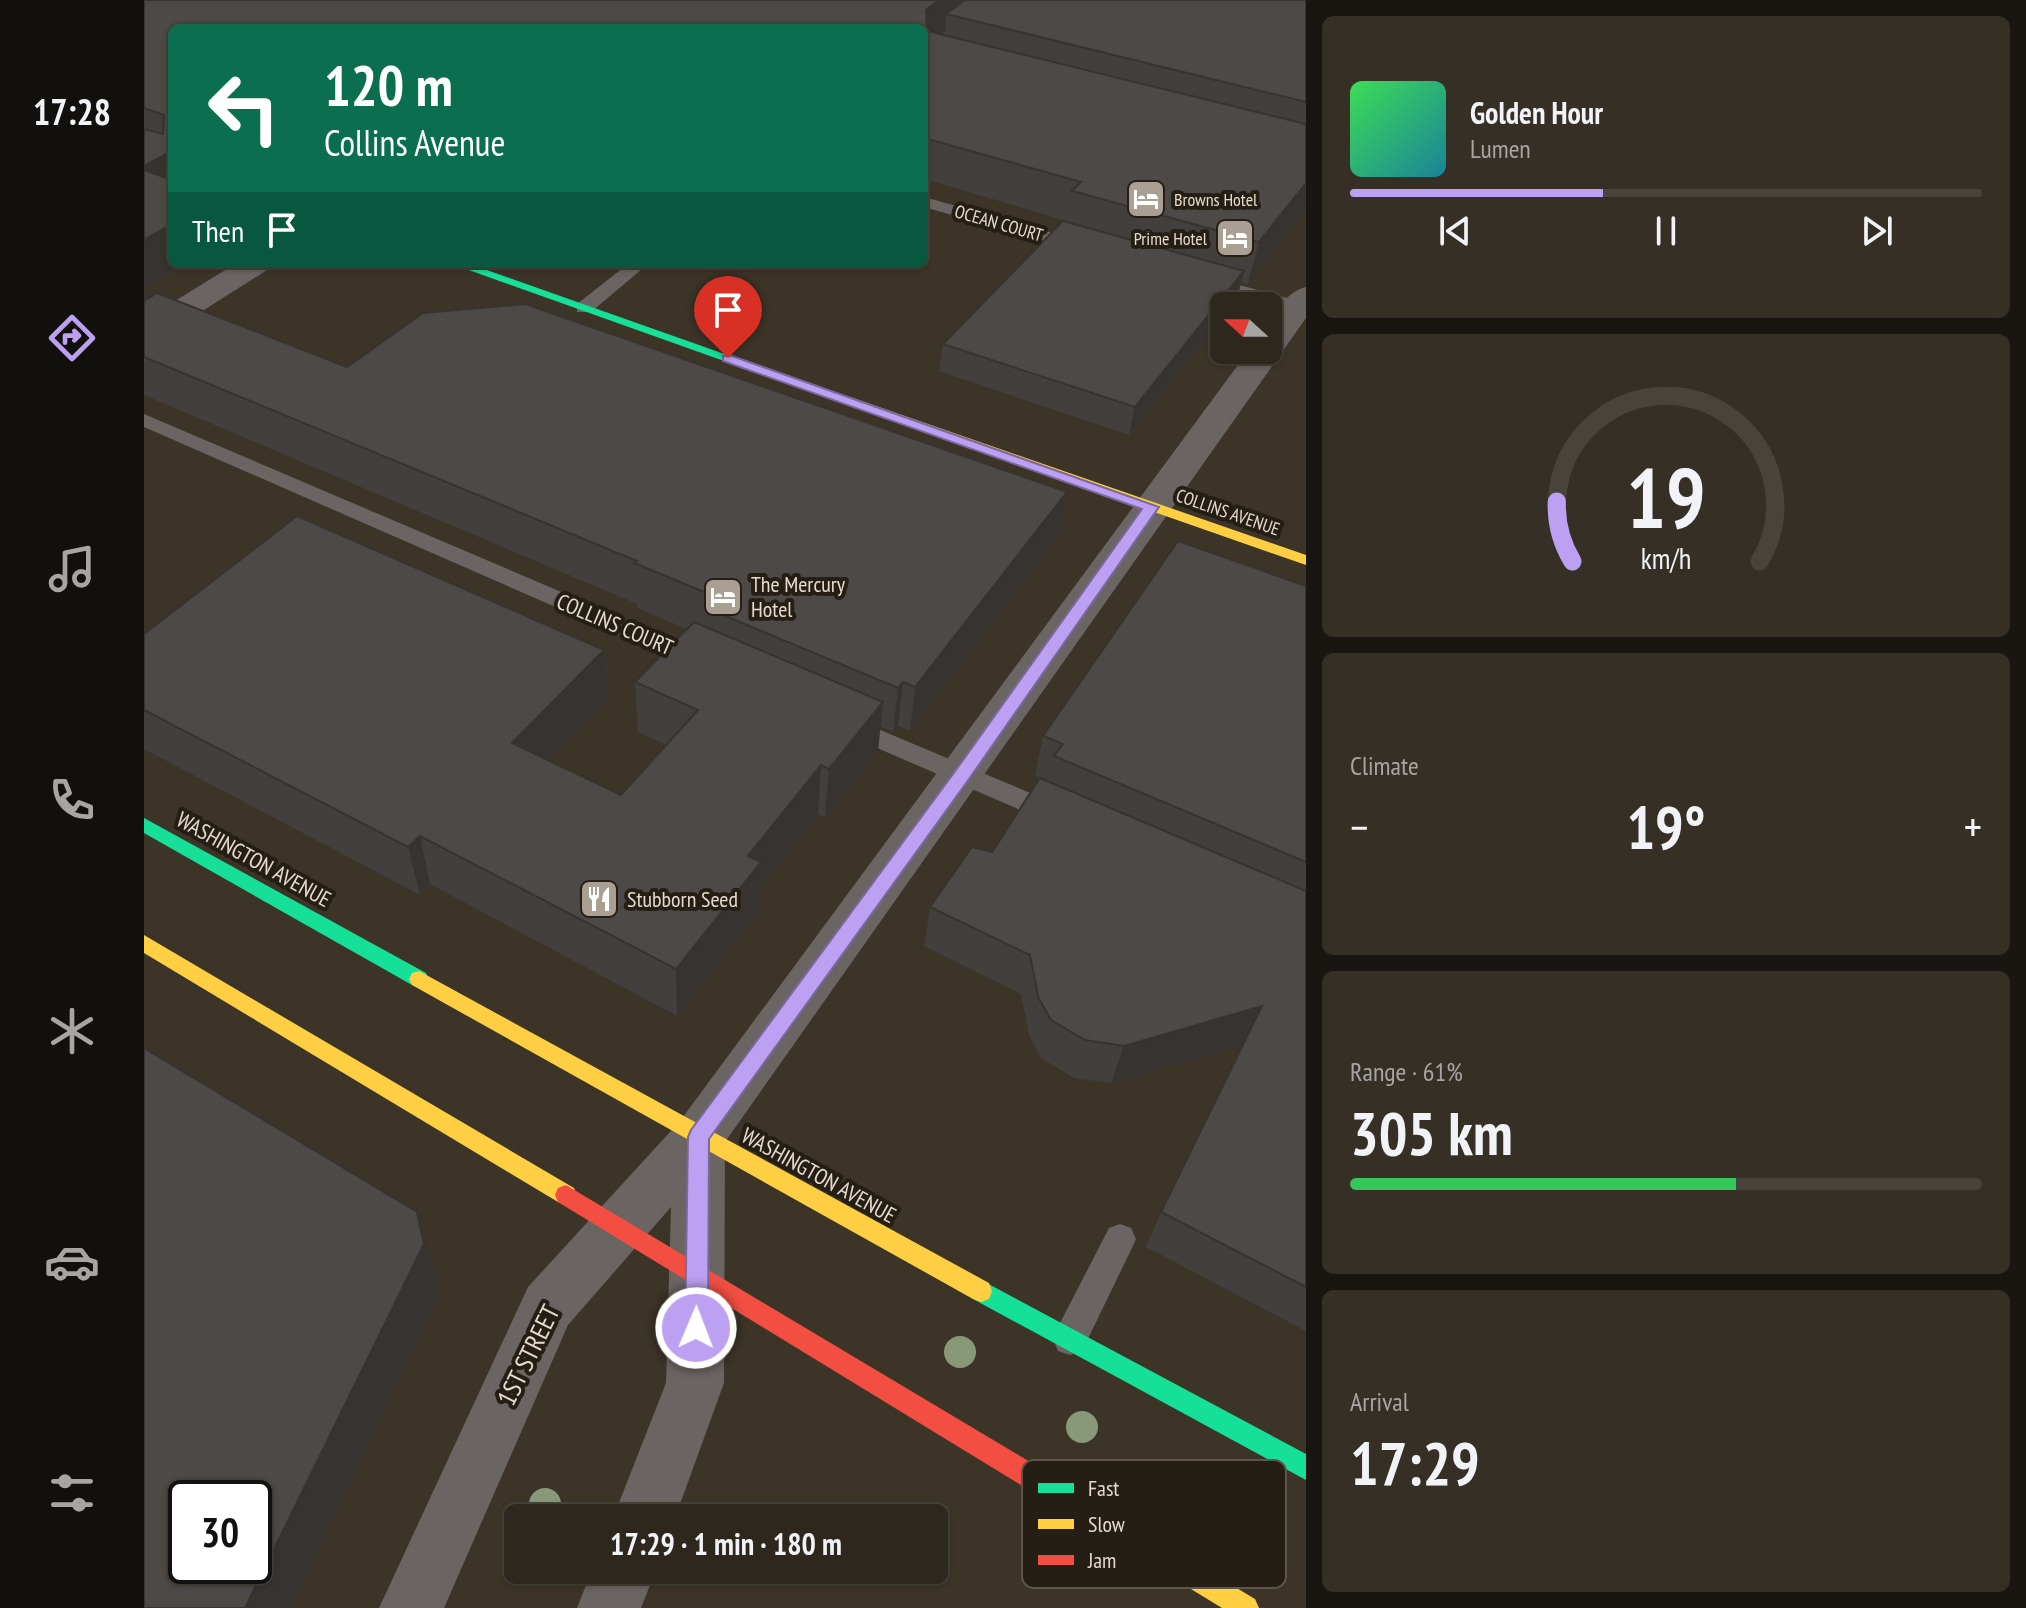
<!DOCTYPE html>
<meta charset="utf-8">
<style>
:root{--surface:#2d271d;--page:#352f26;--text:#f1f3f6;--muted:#a7a5a4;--line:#48443b;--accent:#bca0f2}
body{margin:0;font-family:"PT Sans Narrow",sans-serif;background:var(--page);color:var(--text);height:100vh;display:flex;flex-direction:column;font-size:30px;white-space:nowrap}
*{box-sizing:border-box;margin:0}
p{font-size:26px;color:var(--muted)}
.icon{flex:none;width:44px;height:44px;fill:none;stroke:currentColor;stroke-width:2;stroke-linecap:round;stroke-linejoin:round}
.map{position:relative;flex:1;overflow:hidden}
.panel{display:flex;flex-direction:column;gap:16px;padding:16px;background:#191510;width:720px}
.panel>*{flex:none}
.top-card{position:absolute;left:24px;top:24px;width:760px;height:244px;border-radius:12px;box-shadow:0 2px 6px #0004,0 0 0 2px var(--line);background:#0b6e4f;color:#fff;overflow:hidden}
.needle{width:52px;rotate:291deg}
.buttons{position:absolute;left:1066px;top:292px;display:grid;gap:16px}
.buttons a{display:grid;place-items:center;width:72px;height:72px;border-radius:12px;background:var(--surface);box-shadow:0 2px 6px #0004,0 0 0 2px var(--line);font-size:40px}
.speed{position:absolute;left:24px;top:1480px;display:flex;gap:16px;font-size:40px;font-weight:700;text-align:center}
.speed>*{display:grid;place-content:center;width:104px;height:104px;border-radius:50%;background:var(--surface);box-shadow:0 2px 6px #0004,0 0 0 2px var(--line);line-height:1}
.speed .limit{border:4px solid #111;border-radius:12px;background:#fff;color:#111}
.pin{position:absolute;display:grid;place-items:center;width:68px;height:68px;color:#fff;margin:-82px -34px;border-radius:50% 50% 50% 0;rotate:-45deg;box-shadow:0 0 8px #0007}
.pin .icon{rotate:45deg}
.me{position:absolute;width:88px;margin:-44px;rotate:1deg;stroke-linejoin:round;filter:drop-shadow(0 0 6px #0008)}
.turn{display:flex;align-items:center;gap:28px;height:168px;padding:0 24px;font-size:36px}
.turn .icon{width:104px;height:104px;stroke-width:2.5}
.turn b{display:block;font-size:56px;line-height:68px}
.then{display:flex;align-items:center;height:76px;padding:0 24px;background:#0003;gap:16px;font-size:30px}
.big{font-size:60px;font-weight:700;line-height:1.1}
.panel .tile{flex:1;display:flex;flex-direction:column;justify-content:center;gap:12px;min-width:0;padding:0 28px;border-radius:12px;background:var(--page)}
.panel .dial{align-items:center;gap:0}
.dial svg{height:208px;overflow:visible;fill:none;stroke:var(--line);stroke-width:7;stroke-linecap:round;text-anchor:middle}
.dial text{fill:var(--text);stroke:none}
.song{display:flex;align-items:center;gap:24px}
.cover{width:96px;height:96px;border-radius:12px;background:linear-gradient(135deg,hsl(130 70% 55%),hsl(190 70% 35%))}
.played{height:8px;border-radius:4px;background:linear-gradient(90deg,var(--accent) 40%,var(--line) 40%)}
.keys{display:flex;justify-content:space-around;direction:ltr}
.heat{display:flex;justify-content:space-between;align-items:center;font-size:44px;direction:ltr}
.charge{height:12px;border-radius:6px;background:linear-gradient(90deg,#34c759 61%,var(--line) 0)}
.trip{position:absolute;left:360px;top:1504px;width:444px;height:80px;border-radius:12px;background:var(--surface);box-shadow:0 2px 6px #0004,0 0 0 2px var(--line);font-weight:700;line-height:80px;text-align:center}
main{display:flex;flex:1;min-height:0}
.tabs{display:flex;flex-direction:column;width:144px;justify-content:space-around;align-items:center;background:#12100c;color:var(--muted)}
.tabs .icon{width:56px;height:56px}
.tabs .current{color:var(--accent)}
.tabs b{font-size:36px;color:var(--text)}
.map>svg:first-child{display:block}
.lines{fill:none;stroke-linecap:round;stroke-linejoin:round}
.lane{fill:#6a6462;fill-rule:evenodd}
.street{fill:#6a6462;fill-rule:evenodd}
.fast{fill:#16e098;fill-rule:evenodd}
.slow{fill:#ffcf43;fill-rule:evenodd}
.jam{fill:#f24e42;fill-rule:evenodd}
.tree{fill:#889878}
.wall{fill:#423f3c}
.shaded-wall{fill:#363331}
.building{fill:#4d4946;stroke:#363331;stroke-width:2;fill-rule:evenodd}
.route{fill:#bca0f2;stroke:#7a689d;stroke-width:2}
.labels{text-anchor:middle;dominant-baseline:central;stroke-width:8;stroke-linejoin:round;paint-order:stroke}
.far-poi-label{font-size:18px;fill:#e4dacd;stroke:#251e14;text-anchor:start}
.far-street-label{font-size:18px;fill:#e4dacd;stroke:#251e14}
.poi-label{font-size:22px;fill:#e4dacd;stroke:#251e14;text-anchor:start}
.street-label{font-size:22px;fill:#e4dacd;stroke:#251e14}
.near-street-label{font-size:26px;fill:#e4dacd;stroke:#251e14}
.key{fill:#251e14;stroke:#5e564c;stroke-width:2}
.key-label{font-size:22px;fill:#e4dacd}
</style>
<main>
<nav class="tabs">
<b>17:28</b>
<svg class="icon current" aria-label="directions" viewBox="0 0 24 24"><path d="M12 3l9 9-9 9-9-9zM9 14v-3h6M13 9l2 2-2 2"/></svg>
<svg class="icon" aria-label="music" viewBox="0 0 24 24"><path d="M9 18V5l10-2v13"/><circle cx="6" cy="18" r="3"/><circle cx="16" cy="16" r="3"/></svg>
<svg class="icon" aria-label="phone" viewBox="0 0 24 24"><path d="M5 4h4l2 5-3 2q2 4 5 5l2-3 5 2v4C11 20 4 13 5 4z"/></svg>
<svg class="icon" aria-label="climate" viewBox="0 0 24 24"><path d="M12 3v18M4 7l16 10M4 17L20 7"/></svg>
<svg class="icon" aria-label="car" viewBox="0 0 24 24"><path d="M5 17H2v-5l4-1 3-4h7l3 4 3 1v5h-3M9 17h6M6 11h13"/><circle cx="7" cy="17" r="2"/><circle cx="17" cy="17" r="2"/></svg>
<svg class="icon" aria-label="filters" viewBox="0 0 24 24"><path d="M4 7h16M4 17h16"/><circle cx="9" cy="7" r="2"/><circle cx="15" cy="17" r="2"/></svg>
</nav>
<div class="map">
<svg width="1162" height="1608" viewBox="0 0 1162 1608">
<rect width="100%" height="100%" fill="#3c3427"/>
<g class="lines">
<g class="lane">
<path d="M 780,197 L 941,242 L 944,246 L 935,251 L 780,207 Z"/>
<path d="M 484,264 L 504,264 L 447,312 L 433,312 L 433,304 Z"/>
<path d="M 1062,276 L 1162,303 L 1162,315 L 1056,285 L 1056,277 Z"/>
<path d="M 0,414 L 565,655 L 569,661 L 565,667 L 549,667 L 0,427 Z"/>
<path d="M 703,716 L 922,808 L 926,815 L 922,822 L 913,825 L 904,822 L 694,731 L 691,725 L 694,719 Z"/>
<path d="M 976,1224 L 987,1228 L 992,1239 L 987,1250 L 938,1351 L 926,1355 L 914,1351 L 909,1339 L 914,1327 L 965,1228 Z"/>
</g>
<g class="street">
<path d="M 91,264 L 127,264 L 123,270 L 11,341 L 0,344 L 0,320 Z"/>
<path d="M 1162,287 L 1162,318 L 581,1142 L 580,1383 L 531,1518 L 469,1518 L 522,1383 L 527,1207 L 424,1325 L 300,1608 L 235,1608 L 384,1287 L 536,1121 L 1105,350 L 1124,350 C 1124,326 1136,293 1162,287 Z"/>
<path d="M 448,1570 L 512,1570 L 497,1608 L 433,1608 Z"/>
</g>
<g class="fast">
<path d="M 308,264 L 326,264 L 713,401 L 711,404 L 701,404 Z"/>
<path d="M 0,818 L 282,973 L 285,979 L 282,985 L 275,987 L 268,985 L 0,833 Z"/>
<path d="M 837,1280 L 1162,1454 L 1162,1480 L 829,1299 L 826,1291 L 829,1283 Z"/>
</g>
<g class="slow">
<path d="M 706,397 L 1162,555 L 1162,565 L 701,404 L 699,401 Z"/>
<path d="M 0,935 L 430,1188 L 433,1195 L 430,1202 L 422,1205 L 414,1202 L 0,953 Z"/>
<path d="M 275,971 L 845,1283 L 848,1291 L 845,1299 L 837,1302 L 829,1299 L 268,985 L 265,979 L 268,973 Z"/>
<path d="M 904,1475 L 1111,1599 L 1115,1608 L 1078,1608 L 895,1496 L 892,1487 L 895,1478 Z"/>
</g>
<path class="jam" d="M 422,1185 L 913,1478 L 916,1487 L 913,1496 L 904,1499 L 895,1496 L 414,1202 L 411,1195 L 414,1188 Z"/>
</g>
<g class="tree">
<circle cx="816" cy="1352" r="16"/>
<circle cx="938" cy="1427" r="16"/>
<circle cx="401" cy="1504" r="16"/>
</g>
<g class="wall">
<path d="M 0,0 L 1162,0 L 1162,209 L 1104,284 L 1097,282 L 1093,299 L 1087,306 L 1080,306 L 1080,315 L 985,435 L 795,371 L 799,344 L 923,221 L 780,179 L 780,28 L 28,28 L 28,264 L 42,264 L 0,289 Z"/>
<path d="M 0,301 L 203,367 L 914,536 L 766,731 L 754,726 L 749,732 L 736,726 L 734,751 L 681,818 L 674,814 L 616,888 L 616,910 L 533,1016 L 286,884 L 276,895 L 0,749 L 0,634 L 460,650 L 464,699 L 405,761 L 477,795 L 523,745 L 494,732 L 491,682 L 543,629 L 493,608 L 493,604 L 0,395 Z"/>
<path d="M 1162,586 L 1162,1331 L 1002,1247 L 1017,1212 L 1099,1045 L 967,1083 L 930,1078 L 897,1058 L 885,1035 L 877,994 L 780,946 L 786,907 L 848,852 L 896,778 L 891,776 L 899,736 Z"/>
</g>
<g class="shaded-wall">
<path d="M 769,0 L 841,0 L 802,14 L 801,31 L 780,46 Z"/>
<path d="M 28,151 L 28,198 L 0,182 L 0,166 Z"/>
<path d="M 1162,183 L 1162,209 L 1104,284 L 1115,242 Z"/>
<path d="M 28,224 L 28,264 L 42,264 L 0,289 L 0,240 Z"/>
<path d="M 1100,271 L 1093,299 L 1087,306 L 1080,306 L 1080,315 L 985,435 L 991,407 Z"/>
<path d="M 923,492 L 914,536 L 766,731 L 771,687 Z"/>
<path d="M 460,650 L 464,699 L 375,792 L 368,743 Z"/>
<path d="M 759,682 L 754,726 L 749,732 L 754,688 Z"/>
<path d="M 739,702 L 734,751 L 681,818 L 685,769 Z"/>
<path d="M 677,765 L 674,814 L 616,888 L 616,910 L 533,1016 L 532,969 L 604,856 Z"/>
<path d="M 276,836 L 286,884 L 276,895 L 264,847 Z"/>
<path d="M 1118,1006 L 1101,1044 L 967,1083 L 980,1046 Z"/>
<path d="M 273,1212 L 289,1264 L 295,1294 L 147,1608 L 101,1608 Z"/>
</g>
<g class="building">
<path d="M 0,0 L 795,0 L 782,10 L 783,31 L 1162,124 L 1162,183 L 1115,242 L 928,191 L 937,182 L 780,138 L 780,28 L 28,28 L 28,151 L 0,166 L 0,129 L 19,134 L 20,115 L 0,108 Z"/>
<path d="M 821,0 L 1162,0 L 1162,102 L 802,14 Z"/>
<path d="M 0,170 L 28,180 L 28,224 L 0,240 Z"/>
<path d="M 919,221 L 1100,271 L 991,407 L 799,344 Z"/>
<path d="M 13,293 L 203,367 L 279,313 L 381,304 L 923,492 L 771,687 L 759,682 L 754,688 L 567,610 L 577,599 L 490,563 L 493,561 L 0,357 L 0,301 Z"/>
<path d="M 153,516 L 460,650 L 368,743 L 477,795 L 554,710 L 491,682 L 550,622 L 739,702 L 685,769 L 677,765 L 604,856 L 617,862 L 532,969 L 276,836 L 264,847 L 0,710 L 0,634 Z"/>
<path d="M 1034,541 L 1162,586 L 1162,862 L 910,756 L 919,744 L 899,736 Z"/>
<path d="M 896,778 L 1162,891 L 1162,1287 L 1017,1212 L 1118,1006 L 980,1046 L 941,1040 L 907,1020 L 894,997 L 886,955 L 786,907 L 828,847 L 848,852 Z"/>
<path d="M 0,1048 L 273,1212 L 280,1244 L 101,1608 L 0,1608 ZM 42,1498 L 110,1498 L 110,1566 L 42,1566 Z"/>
</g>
<path class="route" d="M 579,356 L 588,356 L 1015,507 L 825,779 L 565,1139 L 564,1328 L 561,1336 L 552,1339 L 544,1336 L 541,1328 L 544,1137 L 547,1130 L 812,770 L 998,509 L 579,361 Z"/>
<defs>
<g id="hotel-square" transform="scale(2)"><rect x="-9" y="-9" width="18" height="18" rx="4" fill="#a9a093" stroke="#251e14"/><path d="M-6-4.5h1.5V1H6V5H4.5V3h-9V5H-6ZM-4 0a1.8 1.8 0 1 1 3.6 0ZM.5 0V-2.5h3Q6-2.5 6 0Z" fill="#fff"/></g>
<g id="restaurant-square" transform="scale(2)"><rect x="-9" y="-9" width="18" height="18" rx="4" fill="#a9a093" stroke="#251e14"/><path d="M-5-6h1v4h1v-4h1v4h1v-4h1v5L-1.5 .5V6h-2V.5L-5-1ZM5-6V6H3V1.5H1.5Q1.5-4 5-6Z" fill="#fff"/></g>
</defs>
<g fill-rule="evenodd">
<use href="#hotel-square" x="1002" y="199"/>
<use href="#hotel-square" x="1091" y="238"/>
<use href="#hotel-square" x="579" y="597"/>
<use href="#restaurant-square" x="455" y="899"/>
</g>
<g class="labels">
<g class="far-poi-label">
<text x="1030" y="199">Browns Hotel</text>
<text x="1063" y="238" text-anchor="end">Prime Hotel</text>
</g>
<g class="far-street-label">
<text transform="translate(855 223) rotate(16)">OCEAN COURT</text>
<text transform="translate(1084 512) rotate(19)">COLLINS AVENUE</text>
</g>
<g class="poi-label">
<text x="607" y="584">The Mercury<tspan x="607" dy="25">Hotel</tspan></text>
<text x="483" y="899">Stubborn Seed</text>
</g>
<g class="street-label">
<text transform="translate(471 624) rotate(23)">COLLINS COURT</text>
<text transform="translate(110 859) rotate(29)">WASHINGTON AVENUE</text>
<text transform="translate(675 1175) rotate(29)">WASHINGTON AVENUE</text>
</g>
<g class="near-street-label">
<text transform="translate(384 1355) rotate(-64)">1ST STREET</text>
</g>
</g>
<rect x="878" y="1460" width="264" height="128" rx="12" class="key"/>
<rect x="894" y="1483" width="36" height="10" fill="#16e098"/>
<rect x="894" y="1519" width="36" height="10" fill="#ffcf43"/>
<rect x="894" y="1555" width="36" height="10" fill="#f24e42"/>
<g class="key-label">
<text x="944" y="1496">Fast</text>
<text x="944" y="1532">Slow</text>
<text x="944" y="1568">Jam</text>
</g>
</svg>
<div class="buttons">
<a><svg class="needle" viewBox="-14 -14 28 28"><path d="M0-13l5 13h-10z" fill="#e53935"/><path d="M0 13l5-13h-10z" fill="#a7a5a4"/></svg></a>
</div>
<div class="speed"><div class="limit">30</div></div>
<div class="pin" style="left:584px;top:358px;background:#d93025"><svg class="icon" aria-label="arrive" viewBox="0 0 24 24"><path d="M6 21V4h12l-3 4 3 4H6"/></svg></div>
<svg class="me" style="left:552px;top:1328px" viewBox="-20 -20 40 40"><circle r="17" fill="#bca0f2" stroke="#fff" stroke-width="3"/><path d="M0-11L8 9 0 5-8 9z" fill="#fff"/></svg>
<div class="trip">17:29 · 1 min · 180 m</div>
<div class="top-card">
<div class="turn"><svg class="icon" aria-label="left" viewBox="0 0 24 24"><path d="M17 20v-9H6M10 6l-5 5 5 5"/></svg><div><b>120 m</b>Collins Avenue</div></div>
<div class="then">Then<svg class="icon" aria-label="arrive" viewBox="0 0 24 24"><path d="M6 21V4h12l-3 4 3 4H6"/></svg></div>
</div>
</div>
<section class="panel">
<div class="tile">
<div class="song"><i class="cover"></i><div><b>Golden Hour</b><p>Lumen</p></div></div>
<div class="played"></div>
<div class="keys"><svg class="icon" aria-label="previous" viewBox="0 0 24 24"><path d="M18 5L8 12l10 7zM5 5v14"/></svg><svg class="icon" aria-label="pause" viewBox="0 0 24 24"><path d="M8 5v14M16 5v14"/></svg><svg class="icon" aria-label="next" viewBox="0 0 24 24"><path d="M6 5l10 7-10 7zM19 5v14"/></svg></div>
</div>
<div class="tile dial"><svg viewBox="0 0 100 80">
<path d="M14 69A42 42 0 1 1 86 69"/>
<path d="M14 69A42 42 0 0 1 8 46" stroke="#bca0f2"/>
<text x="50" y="56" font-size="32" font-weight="700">19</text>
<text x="50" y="72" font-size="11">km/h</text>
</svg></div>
<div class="tile"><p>Climate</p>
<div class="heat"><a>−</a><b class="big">19°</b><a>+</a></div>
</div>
<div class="tile"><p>Range · 61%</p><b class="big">305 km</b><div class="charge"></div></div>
<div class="tile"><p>Arrival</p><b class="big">17:29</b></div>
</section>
</main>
